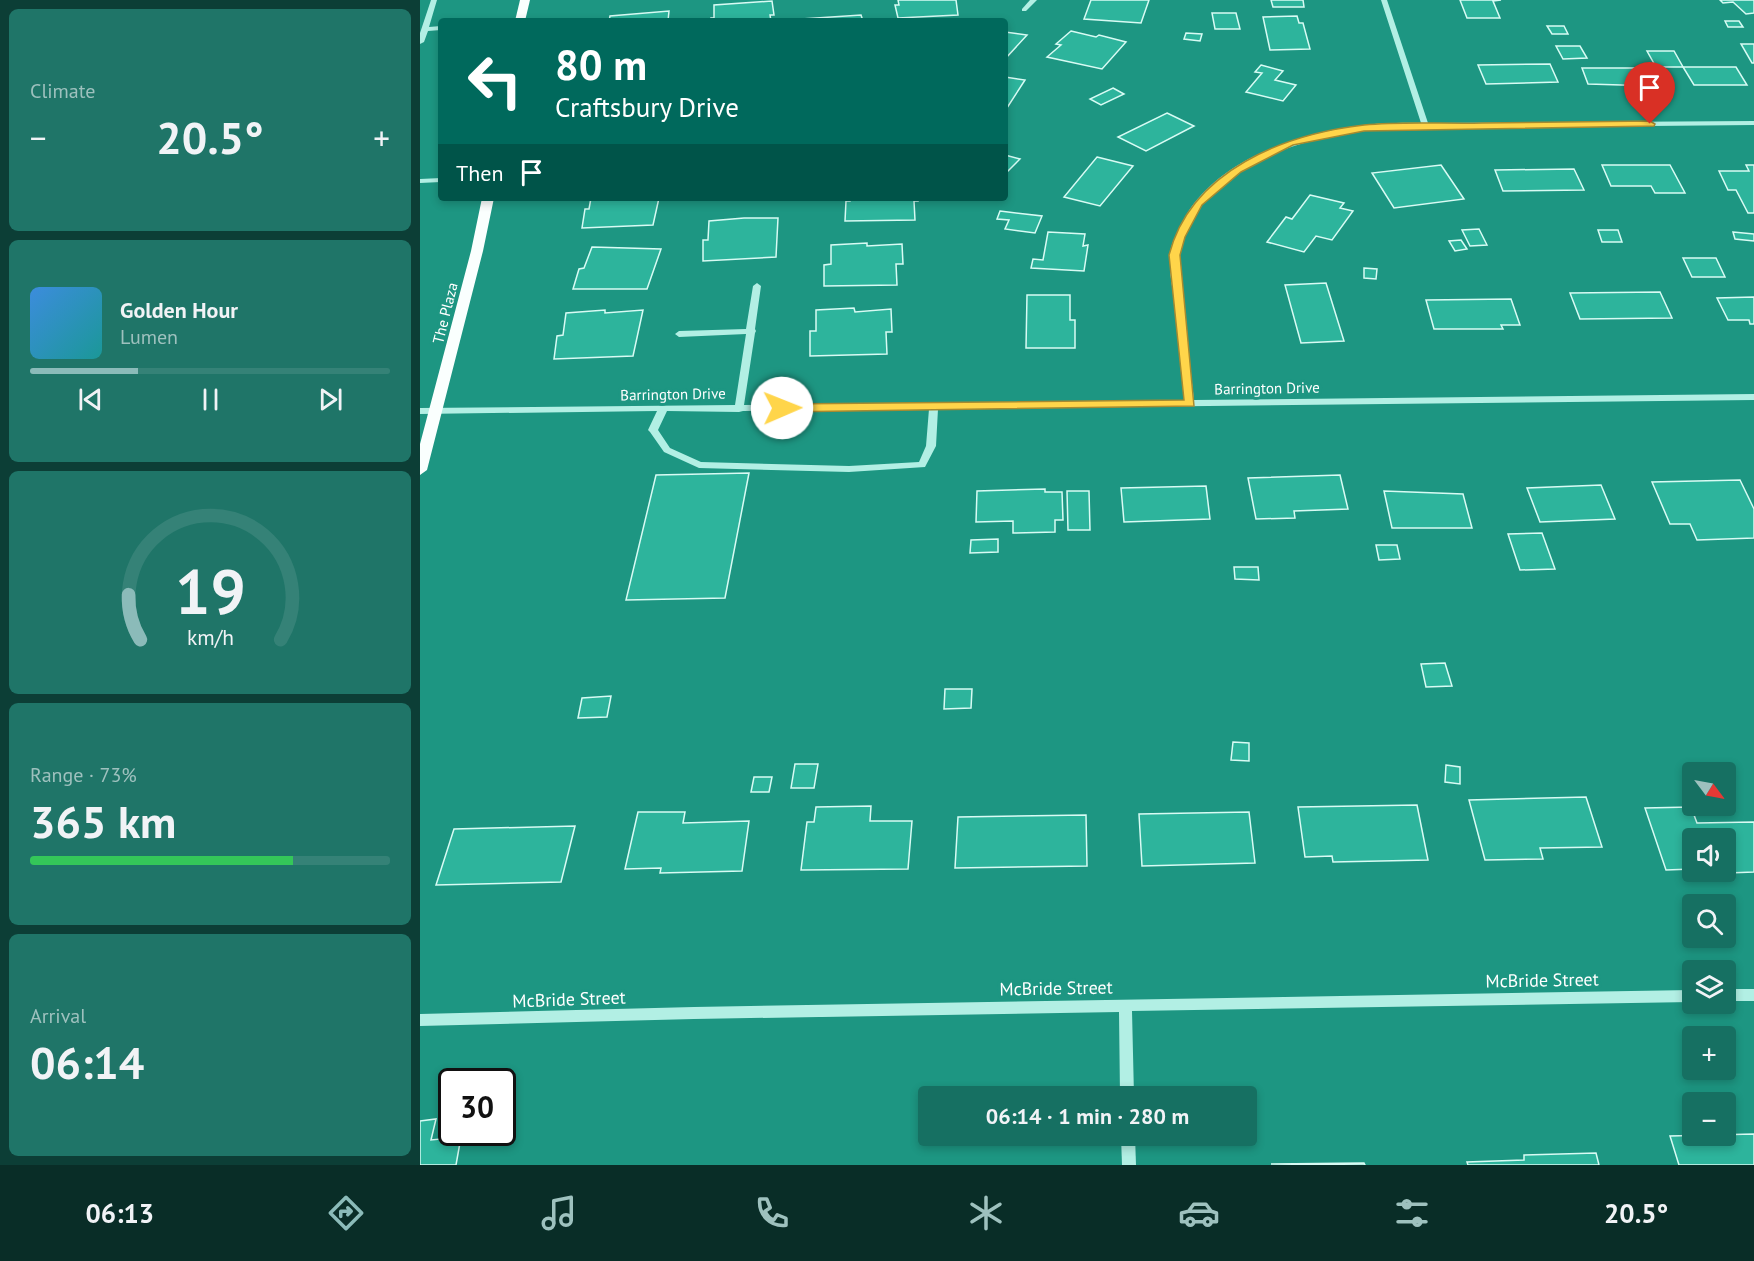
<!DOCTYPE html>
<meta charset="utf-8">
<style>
:root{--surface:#167062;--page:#1f7568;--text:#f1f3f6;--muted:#9ec1be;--line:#358277;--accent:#8bbbb9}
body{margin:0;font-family:"PT Sans",sans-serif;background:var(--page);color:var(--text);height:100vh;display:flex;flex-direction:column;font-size:22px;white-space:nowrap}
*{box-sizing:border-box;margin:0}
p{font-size:20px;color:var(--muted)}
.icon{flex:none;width:33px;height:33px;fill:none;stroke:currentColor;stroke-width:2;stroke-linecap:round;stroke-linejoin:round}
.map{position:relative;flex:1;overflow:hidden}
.drawer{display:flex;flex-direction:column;gap:9px;padding:9px;background:#0c3e36;width:420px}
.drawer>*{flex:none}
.hud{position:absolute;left:18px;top:18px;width:570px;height:183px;border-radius:6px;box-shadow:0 3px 9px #0003;background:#00695c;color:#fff;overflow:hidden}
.needle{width:39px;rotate:122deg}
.controls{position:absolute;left:1262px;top:762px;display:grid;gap:12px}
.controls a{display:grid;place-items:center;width:54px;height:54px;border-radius:6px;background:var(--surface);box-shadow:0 3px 9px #0003;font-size:30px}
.speed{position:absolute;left:18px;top:1068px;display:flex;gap:12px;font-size:30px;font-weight:700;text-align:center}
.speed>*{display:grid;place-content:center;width:78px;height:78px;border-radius:50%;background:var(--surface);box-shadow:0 3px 9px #0003;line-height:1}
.speed .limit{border:3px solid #111;border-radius:9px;background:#fff;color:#111}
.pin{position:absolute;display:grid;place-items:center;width:51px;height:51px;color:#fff;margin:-62px -26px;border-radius:50% 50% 50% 0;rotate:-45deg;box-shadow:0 0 6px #0007}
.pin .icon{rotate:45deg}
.me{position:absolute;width:66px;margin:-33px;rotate:89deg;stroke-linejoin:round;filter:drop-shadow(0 0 4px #0008)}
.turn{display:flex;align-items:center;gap:21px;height:126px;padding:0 18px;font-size:27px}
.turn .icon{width:78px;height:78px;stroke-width:2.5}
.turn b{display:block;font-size:42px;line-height:51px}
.then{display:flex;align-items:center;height:57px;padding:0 18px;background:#0003;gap:12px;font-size:22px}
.big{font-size:45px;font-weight:700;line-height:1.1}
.drawer .card{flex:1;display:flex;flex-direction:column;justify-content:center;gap:9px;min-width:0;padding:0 21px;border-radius:9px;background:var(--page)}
.drawer .dial{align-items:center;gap:0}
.dial svg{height:156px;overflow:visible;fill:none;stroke:var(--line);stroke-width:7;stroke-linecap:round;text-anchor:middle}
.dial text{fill:var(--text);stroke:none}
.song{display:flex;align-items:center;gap:18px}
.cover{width:72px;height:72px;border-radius:9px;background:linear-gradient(135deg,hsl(210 70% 55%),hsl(180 70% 35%))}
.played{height:6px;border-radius:3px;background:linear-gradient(90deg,var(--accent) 30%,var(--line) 30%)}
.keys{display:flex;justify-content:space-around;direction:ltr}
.heat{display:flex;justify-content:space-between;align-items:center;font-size:33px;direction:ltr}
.charge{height:9px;border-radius:4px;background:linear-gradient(90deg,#34c759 73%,var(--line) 0)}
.trip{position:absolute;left:498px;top:1086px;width:339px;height:60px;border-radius:6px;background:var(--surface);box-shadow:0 3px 9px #0003;font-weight:700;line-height:60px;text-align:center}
.dock{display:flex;height:96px;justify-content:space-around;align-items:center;background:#092d27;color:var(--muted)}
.dock .icon{width:42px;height:42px}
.dock .on{color:var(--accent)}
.dock b{font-size:27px;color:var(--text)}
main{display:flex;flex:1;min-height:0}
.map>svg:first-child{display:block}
.building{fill:#2db49c;stroke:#d8fbf4;stroke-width:1.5}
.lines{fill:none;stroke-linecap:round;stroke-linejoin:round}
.minor{fill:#b2efe4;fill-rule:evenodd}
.major{fill:#fafffe;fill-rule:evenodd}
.route{fill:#ffd54a;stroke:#a68a30;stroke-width:1.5}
.labels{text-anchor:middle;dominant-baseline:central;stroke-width:6;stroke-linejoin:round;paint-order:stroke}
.street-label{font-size:15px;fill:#fff;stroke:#1d9682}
.near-street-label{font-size:18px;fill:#fff;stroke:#1d9682}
</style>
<main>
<section class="drawer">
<div class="card"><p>Climate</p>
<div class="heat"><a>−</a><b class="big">20.5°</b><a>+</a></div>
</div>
<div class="card">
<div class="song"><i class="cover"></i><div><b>Golden Hour</b><p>Lumen</p></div></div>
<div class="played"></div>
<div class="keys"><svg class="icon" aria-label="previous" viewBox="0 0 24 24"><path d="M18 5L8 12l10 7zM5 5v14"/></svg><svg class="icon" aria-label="pause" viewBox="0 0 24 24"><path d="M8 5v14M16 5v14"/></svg><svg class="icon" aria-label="next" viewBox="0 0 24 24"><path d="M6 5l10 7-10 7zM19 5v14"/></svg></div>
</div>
<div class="card dial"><svg viewBox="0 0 100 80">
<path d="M14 69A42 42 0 1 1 86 69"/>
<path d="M14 69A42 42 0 0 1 8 46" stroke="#8bbbb9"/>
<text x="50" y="56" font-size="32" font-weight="700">19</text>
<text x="50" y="72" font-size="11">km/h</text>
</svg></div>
<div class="card"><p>Range · 73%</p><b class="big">365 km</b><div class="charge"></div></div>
<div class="card"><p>Arrival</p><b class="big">06:14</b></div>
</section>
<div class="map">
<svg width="1334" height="1165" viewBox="0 0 1334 1165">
<rect width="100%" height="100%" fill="#1d9682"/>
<g class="building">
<path d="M 478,0 L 536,0 L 538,15 L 478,18 L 475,5 L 479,5 Z"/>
<path d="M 671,0 L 729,0 L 721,23 L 664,19 Z"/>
<path d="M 851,0 L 883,0 L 884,7 L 853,7 Z"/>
<path d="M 1040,0 L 1081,0 L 1073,1 L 1080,18 L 1047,18 Z"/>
<path d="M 1300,0 L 1334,0 L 1334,13 L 1326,14 L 1313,2 L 1303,3 Z"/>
<path d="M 352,1 L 354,15 L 350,15 L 351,21 L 291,21 L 291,18 L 294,18 L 294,5 Z"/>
<path d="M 249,11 L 248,21 L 189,21 L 190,16 Z"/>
<path d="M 792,13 L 816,13 L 820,29 L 795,29 Z"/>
<path d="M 441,15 L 443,21 L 383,21 L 382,19 Z"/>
<path d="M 877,16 L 879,23 L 883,23 L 890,49 L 850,50 L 843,17 Z"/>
<path d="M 1305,21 L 1319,21 L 1323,27 L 1308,27 Z"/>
<path d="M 1127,26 L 1144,26 L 1148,34 L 1132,34 Z"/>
<path d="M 651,31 L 676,37 L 679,35 L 706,42 L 682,69 L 627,57 L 641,45 L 636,44 Z"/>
<path d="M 585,32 L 607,35 L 585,59 Z"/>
<path d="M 766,33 L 782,34 L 780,41 L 764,39 Z"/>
<path d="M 1321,44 L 1334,44 L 1334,63 L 1332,63 Z"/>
<path d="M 1136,46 L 1160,46 L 1167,58 L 1143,59 Z"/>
<path d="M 1227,51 L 1254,51 L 1263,67 L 1236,67 Z"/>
<path d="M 1130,64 L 1138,82 L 1066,84 L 1058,65 Z"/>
<path d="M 841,65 L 863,71 L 855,80 L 876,85 L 863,101 L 826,92 L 842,73 L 835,72 Z"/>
<path d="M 1263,67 L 1316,67 L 1327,85 L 1274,85 Z"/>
<path d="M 1162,68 L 1225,68 L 1234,86 L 1168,84 Z"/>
<path d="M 585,77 L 605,80 L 585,111 Z"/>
<path d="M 693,88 L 704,94 L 681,105 L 670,99 Z"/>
<path d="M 747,113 L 774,126 L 726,151 L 698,137 Z"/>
<path d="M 585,155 L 600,159 L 585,174 Z"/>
<path d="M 677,157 L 713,166 L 680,206 L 644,197 Z"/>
<path d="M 1021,165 L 1044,199 L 974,208 L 952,173 Z"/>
<path d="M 1182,165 L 1250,165 L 1265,193 L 1235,193 L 1231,186 L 1191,186 Z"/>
<path d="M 1326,165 L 1334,165 L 1334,213 L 1328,213 L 1316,190 L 1308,190 L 1299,171 L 1329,171 Z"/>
<path d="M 1154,169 L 1164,190 L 1083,191 L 1075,170 Z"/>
<path d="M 890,195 L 924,203 L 920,208 L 933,211 L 912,240 L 896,236 L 884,252 L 847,242 L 866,217 L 872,219 Z"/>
<path d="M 171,198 L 239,198 L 233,225 L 162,228 L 165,209 L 169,209 Z"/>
<path d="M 430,198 L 498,198 L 498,201 L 494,201 L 495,220 L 425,221 L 426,201 L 430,201 Z"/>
<path d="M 580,211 L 622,216 L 615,233 L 585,229 L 589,220 L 577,219 Z"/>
<path d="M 324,218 L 358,218 L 356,257 L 283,261 L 283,240 L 288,240 L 289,221 Z"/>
<path d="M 1059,229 L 1067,245 L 1050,246 L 1042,230 Z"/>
<path d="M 1178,230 L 1198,230 L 1202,242 L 1182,242 Z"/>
<path d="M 628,232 L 665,234 L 663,246 L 668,245 L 664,271 L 611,268 L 613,259 L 623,260 Z"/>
<path d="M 1313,232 L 1334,234 L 1334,241 L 1315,239 Z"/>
<path d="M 1041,240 L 1047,249 L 1035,251 L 1029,241 Z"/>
<path d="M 447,243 L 447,246 L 482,244 L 483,264 L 476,264 L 477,285 L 404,286 L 404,265 L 411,264 L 411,245 Z"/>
<path d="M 172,247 L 241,249 L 227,289 L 153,289 L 159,269 L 164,268 Z"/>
<path d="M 1263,258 L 1296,258 L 1305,277 L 1272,277 Z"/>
<path d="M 944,268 L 957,269 L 956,279 L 944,278 Z"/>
<path d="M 906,283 L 924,341 L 881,343 L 865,285 Z"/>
<path d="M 1240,292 L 1252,318 L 1160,319 L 1150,293 Z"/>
<path d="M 607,295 L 650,295 L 650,320 L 655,320 L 655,348 L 606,348 Z"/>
<path d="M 1334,297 L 1334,324 L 1330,324 L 1329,320 L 1308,320 L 1297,298 Z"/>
<path d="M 1091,299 L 1100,325 L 1081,325 L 1083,329 L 1014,329 L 1006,300 Z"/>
<path d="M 434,308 L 435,312 L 471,309 L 472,332 L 466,332 L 467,354 L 390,356 L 390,331 L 396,331 L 396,310 Z"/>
<path d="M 185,310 L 185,313 L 223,310 L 213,356 L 134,359 L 137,336 L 143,335 L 146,313 Z"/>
<path d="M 329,473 L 305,598 L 206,600 L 236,475 Z"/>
<path d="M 920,475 L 928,509 L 874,511 L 875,518 L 836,519 L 828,478 Z"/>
<path d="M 1320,480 L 1334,509 L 1334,538 L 1277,540 L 1270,524 L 1250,524 L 1232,482 Z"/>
<path d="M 1181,485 L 1195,519 L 1120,522 L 1107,488 Z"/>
<path d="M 786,486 L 790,519 L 704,522 L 701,488 Z"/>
<path d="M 625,489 L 625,492 L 642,492 L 643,520 L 635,520 L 635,532 L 593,533 L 593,521 L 556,522 L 557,491 Z"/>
<path d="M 647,491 L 669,491 L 670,530 L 648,530 Z"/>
<path d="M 964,491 L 1043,494 L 1052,528 L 972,528 Z"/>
<path d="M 1122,533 L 1135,569 L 1100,570 L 1088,534 Z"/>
<path d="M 578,539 L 578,552 L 550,553 L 551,540 Z"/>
<path d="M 956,545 L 977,545 L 980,559 L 959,560 Z"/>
<path d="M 814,567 L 838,567 L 839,580 L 815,579 Z"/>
<path d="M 1025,663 L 1032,686 L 1006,687 L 1001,664 Z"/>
<path d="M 525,689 L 552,689 L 551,708 L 524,709 Z"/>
<path d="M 191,696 L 187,717 L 158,718 L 162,698 Z"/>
<path d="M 813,742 L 829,743 L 829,761 L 811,760 Z"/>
<path d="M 375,764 L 398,764 L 394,788 L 371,788 Z"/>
<path d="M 1026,765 L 1040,767 L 1040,784 L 1025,782 Z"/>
<path d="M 334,777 L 352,777 L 349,792 L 331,792 Z"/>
<path d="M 1166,797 L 1182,847 L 1120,848 L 1123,859 L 1065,860 L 1049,800 Z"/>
<path d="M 997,805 L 1008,860 L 913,862 L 912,856 L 885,857 L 878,807 Z"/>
<path d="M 451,806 L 450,821 L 492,821 L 488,869 L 381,870 L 387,822 L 394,822 L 396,807 Z"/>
<path d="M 1271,807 L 1277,823 L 1334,822 L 1334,872 L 1282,874 L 1281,872 L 1305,872 L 1305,838 L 1272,838 L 1272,869 L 1246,870 L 1225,808 Z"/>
<path d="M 218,812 L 265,812 L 263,823 L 329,821 L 322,871 L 240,873 L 241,868 L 205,869 Z"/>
<path d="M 829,812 L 835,863 L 722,866 L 719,814 Z"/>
<path d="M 666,815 L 667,866 L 535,868 L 538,817 Z"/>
<path d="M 155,826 L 141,882 L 16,885 L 34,829 Z"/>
<path d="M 16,1119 L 11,1140 L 41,1137 L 36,1165 L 0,1165 L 0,1121 Z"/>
<path d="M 1334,1134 L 1334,1165 L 1259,1165 L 1250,1136 Z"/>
<path d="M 1176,1153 L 1179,1165 L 1048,1165 L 1047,1162 L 1104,1160 L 1104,1155 Z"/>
<path d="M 944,1163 L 945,1165 L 851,1164 Z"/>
</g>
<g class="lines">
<g class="minor">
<path d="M 11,0 L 17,0 L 9,27 L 21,26 L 21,30 L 8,31 L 4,42 L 0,44 L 0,33 Z"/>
<path d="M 610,0 L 617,0 L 606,11 L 602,11 L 602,9 Z"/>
<path d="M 961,0 L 967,0 L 1008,123 L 1334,121 L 1334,125 C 1264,126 1195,126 1125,127 C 1018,128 884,114 798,188 C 774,209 757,239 759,272 L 774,400 L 1334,394 L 1334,400 L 518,409 L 516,446 L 505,467 L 429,472 L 279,468 L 244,452 L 230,432 L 228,430 L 237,411 L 0,414 L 0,408 L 315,405 L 326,334 L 259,337 L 255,334 L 259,331 L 326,329 L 333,286 L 337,283 L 341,286 L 335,329 L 336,331 L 335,333 L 324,405 L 765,400 C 761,368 758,337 755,305 C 753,289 748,271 751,255 C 753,239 761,223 770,209 C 819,140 922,124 1001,123 ZM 509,409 L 506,446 L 499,462 L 429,466 L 281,462 L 250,448 L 238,430 L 247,411 L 319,412 L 323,411 Z"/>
<path d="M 21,178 L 21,182 L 0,183 L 0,179 Z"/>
<rect x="1305" y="989" width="29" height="12"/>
<path d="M 1272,990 L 1272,1002 L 712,1011 L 714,1096 L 700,1096 L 699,1012 L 274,1019 L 0,1026 L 0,1014 L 274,1007 Z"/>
<path d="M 701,1136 L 715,1136 L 716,1165 L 702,1165 Z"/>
</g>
<g class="major">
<path d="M 100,0 L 110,0 L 105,21 L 95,21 Z"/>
<path d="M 62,198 L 74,198 L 63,251 L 7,470 L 0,475 L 0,444 L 51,251 Z"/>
</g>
</g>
<path class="route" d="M 1230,121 L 1235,124 L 1234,126 L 944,131 L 873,145 L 821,172 L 782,205 L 765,237 L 760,255 L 774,406 L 362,412 L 356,408 L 362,404 L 764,400 L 749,255 C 771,170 865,134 944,125 C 983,121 1024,124 1062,123 C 1118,122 1174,122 1230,121 Z"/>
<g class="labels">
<g class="street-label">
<text transform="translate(25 313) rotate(-76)">The Plaza</text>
<text transform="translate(847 388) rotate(-1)">Barrington Drive</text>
<text transform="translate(253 394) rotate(-1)">Barrington Drive</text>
</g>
<g class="near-street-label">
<text transform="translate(1122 980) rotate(-1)">McBride Street</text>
<text transform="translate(636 988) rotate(-1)">McBride Street</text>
<text transform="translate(149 999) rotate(-2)">McBride Street</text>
</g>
</g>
</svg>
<div class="controls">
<a><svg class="needle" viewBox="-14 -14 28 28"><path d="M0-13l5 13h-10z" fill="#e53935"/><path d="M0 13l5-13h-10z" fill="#9ec1be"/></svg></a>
<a><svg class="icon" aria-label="sound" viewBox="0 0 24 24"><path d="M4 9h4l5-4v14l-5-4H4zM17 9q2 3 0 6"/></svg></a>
<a><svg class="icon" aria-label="search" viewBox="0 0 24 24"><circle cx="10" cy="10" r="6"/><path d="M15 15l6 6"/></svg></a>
<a><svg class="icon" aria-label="layers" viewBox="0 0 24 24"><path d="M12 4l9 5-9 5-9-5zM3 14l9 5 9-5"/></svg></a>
<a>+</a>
<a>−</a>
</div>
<div class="speed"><div class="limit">30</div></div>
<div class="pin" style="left:1230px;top:124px;background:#d93025"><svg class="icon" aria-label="arrive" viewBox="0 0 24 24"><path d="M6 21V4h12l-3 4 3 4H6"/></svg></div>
<svg class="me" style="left:362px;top:408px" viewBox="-20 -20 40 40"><circle r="19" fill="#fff"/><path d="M0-13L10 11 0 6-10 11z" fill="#ffd54a"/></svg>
<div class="trip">06:14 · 1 min · 280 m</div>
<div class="hud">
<div class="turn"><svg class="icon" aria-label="left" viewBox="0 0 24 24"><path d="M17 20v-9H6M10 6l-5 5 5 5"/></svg><div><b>80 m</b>Craftsbury Drive</div></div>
<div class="then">Then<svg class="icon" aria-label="arrive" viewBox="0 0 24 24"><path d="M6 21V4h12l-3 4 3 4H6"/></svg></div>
</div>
</div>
</main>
<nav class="dock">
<b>06:13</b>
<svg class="icon on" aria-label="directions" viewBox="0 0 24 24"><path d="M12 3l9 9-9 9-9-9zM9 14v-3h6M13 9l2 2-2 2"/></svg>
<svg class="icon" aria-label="music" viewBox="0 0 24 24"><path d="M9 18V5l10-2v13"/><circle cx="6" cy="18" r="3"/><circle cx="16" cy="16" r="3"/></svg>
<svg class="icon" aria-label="phone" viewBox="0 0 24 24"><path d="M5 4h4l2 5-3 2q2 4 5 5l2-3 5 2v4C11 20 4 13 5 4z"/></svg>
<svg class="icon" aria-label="climate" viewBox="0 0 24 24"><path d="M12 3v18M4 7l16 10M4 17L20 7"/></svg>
<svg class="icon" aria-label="car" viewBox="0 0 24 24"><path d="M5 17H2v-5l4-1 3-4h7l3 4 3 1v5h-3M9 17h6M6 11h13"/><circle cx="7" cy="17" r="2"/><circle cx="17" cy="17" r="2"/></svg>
<svg class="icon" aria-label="filters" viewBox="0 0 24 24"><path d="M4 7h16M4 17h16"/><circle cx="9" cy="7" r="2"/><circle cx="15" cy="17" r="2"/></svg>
<b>20.5°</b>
</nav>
